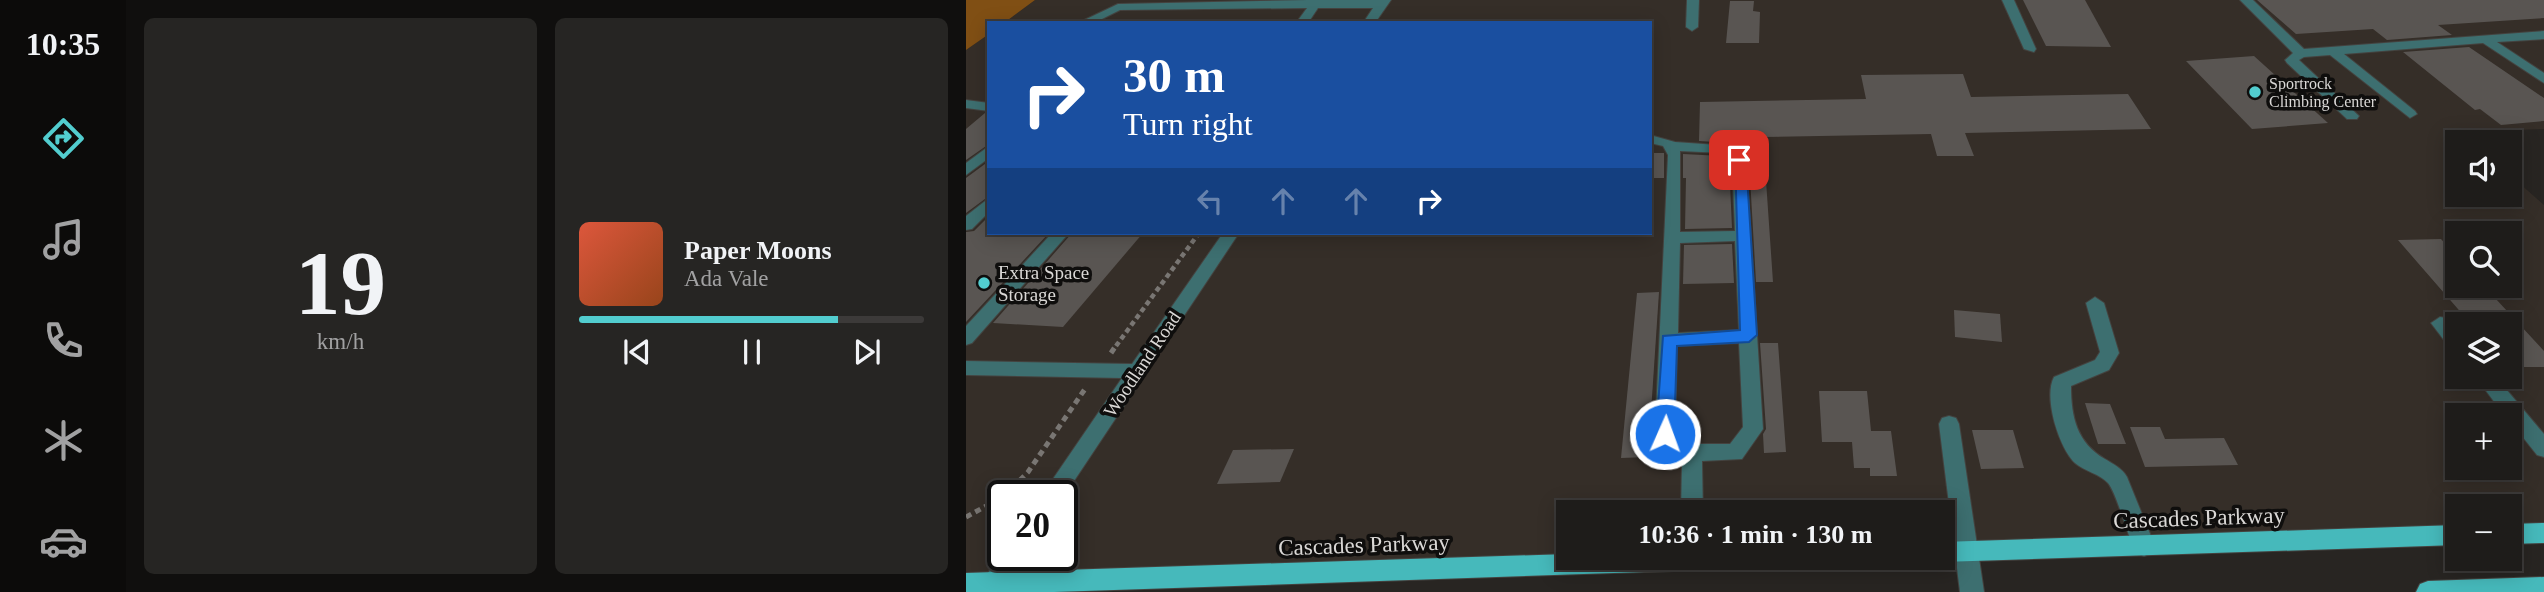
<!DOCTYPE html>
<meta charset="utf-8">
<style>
:root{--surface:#1e1c1a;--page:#262523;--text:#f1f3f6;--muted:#a1a1a2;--line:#3c3a39;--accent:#52cdcf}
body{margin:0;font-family:Georgia,serif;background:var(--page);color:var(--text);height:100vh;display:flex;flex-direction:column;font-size:26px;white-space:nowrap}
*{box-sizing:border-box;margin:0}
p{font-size:23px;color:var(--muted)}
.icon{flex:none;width:38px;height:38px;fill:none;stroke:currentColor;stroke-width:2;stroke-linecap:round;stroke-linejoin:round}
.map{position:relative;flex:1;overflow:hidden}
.side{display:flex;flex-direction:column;gap:18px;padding:18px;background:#100f0e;width:840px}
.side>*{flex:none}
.top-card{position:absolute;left:21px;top:21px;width:665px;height:214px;border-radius:0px;box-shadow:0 4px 18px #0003,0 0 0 2px var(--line);background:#1a4fa0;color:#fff;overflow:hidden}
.tools{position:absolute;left:1479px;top:130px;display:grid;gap:14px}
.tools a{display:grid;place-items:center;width:77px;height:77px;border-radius:0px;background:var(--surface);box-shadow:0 4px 18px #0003,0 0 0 2px var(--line);font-size:35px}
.speed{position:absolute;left:21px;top:480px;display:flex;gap:14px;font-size:35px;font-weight:700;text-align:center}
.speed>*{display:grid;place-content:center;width:91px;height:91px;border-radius:50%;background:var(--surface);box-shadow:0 4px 18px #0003,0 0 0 2px var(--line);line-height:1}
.speed .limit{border:4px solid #111;border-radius:10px;background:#fff;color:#111}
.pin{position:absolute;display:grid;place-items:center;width:60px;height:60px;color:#fff;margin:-30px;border-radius:14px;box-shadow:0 4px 10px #0006}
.me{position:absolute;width:77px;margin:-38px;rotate:2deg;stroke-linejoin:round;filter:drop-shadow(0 0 5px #0008)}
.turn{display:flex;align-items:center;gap:24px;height:147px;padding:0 21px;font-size:32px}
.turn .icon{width:91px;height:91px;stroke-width:2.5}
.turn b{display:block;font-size:49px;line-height:60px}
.lanes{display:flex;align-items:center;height:66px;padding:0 21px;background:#0003;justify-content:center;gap:35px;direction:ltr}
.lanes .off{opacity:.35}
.side .tile{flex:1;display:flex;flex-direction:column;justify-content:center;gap:10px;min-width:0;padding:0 24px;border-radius:10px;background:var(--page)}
.side .dial{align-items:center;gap:0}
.dial b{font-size:91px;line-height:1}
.song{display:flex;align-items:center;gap:21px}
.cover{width:84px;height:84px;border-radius:10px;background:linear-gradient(135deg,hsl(10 70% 55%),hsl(20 70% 35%))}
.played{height:7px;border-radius:4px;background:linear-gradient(90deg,var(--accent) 75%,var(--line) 75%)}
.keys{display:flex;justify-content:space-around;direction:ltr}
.side .tiles{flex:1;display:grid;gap:18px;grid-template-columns:repeat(2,1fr)}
.trip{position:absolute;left:590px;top:500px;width:399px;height:70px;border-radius:0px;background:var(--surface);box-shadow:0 4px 18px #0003,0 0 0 2px var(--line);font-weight:700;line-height:70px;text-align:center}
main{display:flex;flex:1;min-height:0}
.tabs{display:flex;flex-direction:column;width:126px;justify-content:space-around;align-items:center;background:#0c0b0a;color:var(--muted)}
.tabs .icon{width:49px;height:49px}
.tabs .selected{color:var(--accent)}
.tabs b{font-size:32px;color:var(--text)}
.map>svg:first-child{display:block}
.built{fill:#352e28;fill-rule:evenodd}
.forest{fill:#804f14}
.building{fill:#595552}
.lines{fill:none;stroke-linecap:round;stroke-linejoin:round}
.minor-casing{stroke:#44423f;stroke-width:2}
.major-casing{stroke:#44423f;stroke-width:2}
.path-far1{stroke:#797673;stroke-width:4.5;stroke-dasharray:5 3.5;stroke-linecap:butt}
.path{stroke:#797673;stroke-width:5;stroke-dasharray:6 4.5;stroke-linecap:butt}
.minor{fill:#3d6f70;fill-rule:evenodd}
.major{fill:#46b9bb;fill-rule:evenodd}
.route{fill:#1a73e8;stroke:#114b97;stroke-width:2}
.poi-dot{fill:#52cdcf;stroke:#0f0e0d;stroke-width:2.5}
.labels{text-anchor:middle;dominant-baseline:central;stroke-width:7;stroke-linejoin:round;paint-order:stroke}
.far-poi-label{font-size:16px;fill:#dad8d6;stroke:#0f0e0d;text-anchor:start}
.poi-label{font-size:19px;fill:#dad8d6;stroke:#0f0e0d;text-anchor:start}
.street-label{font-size:19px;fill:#dad8d6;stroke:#0f0e0d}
.near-street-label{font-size:23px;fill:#dad8d6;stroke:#0f0e0d}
</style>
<main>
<nav class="tabs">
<b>10:35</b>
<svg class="icon selected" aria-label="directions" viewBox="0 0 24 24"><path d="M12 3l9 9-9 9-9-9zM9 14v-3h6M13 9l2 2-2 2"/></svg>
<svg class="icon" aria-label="music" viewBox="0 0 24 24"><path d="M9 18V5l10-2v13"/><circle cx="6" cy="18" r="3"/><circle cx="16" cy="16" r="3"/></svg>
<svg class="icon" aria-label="phone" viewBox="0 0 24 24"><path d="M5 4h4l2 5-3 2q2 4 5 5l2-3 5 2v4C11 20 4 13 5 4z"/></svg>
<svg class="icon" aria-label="climate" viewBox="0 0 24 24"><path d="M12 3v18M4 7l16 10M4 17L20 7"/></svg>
<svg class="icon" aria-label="car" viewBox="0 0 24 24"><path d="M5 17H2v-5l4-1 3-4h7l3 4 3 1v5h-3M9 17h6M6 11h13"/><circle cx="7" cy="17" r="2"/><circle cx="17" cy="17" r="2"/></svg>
</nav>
<section class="side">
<div class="tiles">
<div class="tile dial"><b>19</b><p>km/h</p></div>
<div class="tile">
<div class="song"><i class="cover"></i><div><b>Paper Moons</b><p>Ada Vale</p></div></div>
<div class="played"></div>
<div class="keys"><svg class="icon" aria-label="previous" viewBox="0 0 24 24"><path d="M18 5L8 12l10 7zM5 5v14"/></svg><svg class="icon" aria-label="pause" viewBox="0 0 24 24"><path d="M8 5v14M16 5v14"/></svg><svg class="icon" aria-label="next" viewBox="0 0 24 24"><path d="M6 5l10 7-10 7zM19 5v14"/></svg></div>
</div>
</div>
</section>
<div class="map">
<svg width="1578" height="592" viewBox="0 0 1578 592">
<rect width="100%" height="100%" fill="#282522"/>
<path class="built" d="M 69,0 L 1578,0 L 1578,129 L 1493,132 L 1504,142 L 1491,142 L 1491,194 L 1544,194 L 1544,175 L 1578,205 L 1578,533 L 1544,534 L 1544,506 L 1491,506 L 1491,535 L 977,552 L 976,513 L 602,513 L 602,558 L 0,584 L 0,50 L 23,34 L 23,233 L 684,233 L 684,23 L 38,23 ZM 1491,233 L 1544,233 L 1544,285 L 1491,285 ZM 1491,324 L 1544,324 L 1544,376 L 1491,376 ZM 1491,415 L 1544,415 L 1544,467 L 1491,467 ZM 37,495 L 96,495 L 96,555 L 37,555 Z"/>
<path class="forest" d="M 0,0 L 69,0 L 38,23 L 23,23 L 23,34 L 0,50 Z"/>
<g class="building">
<path d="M 1057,0 L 1119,0 L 1145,47 L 1080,46 Z"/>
<path d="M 1291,0 L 1578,0 L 1578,18 L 1472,25 L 1486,35 L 1421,40 L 1407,29 L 1330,34 Z"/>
<path d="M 764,1 L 788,1 L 787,11 L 794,12 L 793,43 L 760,43 Z"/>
<path d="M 1503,47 L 1578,98 L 1578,121 L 1535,125 L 1514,109 L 1509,110 L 1437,52 Z"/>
<path d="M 1288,56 L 1362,123 L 1286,129 L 1220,61 Z"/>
<path d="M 997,74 L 1005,97 L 1162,94 L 1185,129 L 999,133 L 1008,156 L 971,156 L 965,134 L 797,137 L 807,282 L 790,282 L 783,160 L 766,143 L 733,141 L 734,102 L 900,99 L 895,75 Z"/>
<path d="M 19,113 L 23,114 L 23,144 L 0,160 L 0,129 Z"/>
<rect x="684" y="153" width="14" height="25"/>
<path d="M 717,154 L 756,156 L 763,162 L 766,228 L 719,229 L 720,178 L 717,178 Z"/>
<path d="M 23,161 L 23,196 L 0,213 L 0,178 Z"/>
<path d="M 23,216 L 23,233 L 83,233 L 0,322 L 0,232 L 8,231 Z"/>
<path d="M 106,233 L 177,233 L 97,327 L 27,323 Z"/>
<path d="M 1475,239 L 1491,257 L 1491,285 L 1517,285 L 1578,351 L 1578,367 L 1544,367 L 1544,324 L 1505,324 L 1432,240 Z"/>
<path d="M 766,244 L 768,283 L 717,284 L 718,245 Z"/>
<path d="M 693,292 L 682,457 L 655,458 L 671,293 Z"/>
<path d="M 988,310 L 1034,314 L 1036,342 L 989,337 Z"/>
<path d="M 794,343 L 812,343 L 820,452 L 798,453 L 797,434 L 800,429 Z"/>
<path d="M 853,391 L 901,391 L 905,431 L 925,431 L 931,476 L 904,476 L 904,468 L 888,468 L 886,442 L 856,442 Z"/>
<path d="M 1119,403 L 1144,404 L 1160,444 L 1132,444 Z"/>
<path d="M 1164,427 L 1194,427 L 1199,439 L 1258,438 L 1272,465 L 1179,467 Z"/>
<path d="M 1006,430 L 1047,430 L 1058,468 L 1015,469 Z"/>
<path d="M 328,449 L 314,482 L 251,484 L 267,450 Z"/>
</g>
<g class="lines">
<g class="minor-casing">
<g id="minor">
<path d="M 342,0 L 425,0 L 409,23 L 397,23 L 407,8 L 352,8 L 342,23 L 330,23 L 341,8 L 154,10 L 128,23 L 112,23 L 152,4 Z"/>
<path d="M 721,0 L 733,0 L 732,27 L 726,31 L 720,27 Z"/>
<path d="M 1036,0 L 1048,0 L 1070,49 L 1068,52 L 1058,49 Z"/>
<path d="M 1274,0 L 1287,0 L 1338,49 L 1578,31 L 1578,39 L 1531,42 L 1578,73 L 1578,83 L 1517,43 L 1378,54 L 1449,111 L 1451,114 L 1444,118 L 1364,55 L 1338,57 L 1333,60 L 1393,116 L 1391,119 L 1381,119 L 1321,63 L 1319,60 L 1327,53 Z"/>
<path d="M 0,100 L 23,103 L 23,111 L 0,108 Z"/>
<path d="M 684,135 L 709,142 L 766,146 L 780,160 L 797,429 L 776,459 L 736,461 L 737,513 L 715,513 L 716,461 L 696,458 L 689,434 L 702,155 L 697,146 L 684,143 ZM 714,151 L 757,153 L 766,161 L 769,231 L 714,232 ZM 769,241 L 773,330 L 712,333 L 714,243 ZM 773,343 L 777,427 L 764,444 L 711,444 L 709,434 L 711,346 Z"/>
<path d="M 23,146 L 23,158 L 0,175 L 0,163 Z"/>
<path d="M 23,198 L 23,212 L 6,229 L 0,230 L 0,216 Z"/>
<path d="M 86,233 L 103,233 L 6,343 L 0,345 L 0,326 Z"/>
<path d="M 257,233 L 273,233 L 96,499 L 96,495 L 76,495 L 156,378 L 0,375 L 0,361 L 166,364 Z"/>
<path d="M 1129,297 L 1138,303 L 1153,353 L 1143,370 L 1105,386 C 1105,417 1111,443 1139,459 C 1147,464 1156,468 1161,477 L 1189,546 L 1186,553 L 1178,556 L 1170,553 C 1162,537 1151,494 1142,483 C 1134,474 1118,471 1109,463 C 1093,448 1077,397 1088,377 L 1129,360 L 1134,352 L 1120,303 Z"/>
<path d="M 1474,317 L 1480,318 L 1491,331 L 1491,350 L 1484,348 L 1465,323 Z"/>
<path d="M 1509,376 L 1529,376 L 1578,434 L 1578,457 L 1571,455 L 1544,421 L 1544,415 L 1538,415 Z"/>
<path d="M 983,416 L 990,418 L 993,424 L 1018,592 L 994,592 L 973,424 L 976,418 Z"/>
<path d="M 37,551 L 37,555 L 58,555 L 35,592 L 9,592 Z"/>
</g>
</g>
<g class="major-casing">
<g id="major">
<path d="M 1578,523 L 1578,543 L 1544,544 L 1544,524 Z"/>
<path d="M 1491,525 L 1491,545 L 976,562 L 967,558 L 976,558 L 976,542 Z"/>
<path d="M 602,554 L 602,558 L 809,558 L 806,565 L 798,568 L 88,592 L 0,592 L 0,573 Z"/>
<path d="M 1578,577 L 1578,592 L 1450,592 L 1454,584 L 1462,581 Z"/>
</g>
</g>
<path class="path-far1" d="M 150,346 L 233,233"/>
<g class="path">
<path d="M 145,353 L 151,344"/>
<path d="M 39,495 L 62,472 L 119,389"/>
<path d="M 0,517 L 37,497"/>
</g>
<use href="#minor" class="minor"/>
<use href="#major" class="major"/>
</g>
<path class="route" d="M 769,157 L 780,160 L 791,335 L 783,342 L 711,346 L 708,434 L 699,441 L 690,434 L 697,336 L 774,330 Z"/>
<g class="poi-dot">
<circle cx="1289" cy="92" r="7"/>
<circle cx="18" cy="283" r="7"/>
</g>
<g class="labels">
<g class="far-poi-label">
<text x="1303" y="83">Sportrock<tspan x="1303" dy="18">Climbing Center</tspan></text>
</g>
<g class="poi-label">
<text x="32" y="272">Extra Space<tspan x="32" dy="22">Storage</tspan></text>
</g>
<g class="street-label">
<text transform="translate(176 364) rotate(-56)">Woodland Road</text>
</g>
<g class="near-street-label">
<text transform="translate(1233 518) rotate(-2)">Cascades Parkway</text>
<text transform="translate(398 545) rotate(-2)">Cascades Parkway</text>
</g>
</g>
</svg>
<div class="tools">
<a><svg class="icon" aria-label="sound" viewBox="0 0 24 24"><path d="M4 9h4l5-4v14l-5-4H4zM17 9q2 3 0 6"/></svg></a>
<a><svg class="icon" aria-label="search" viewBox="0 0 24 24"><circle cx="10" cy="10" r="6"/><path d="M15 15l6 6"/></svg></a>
<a><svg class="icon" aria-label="layers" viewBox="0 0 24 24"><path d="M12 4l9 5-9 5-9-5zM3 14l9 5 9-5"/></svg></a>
<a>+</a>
<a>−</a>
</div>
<div class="speed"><div class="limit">20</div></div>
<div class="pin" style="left:773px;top:160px;background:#d93025"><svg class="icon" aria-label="arrive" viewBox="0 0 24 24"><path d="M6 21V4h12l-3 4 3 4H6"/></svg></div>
<svg class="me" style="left:699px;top:434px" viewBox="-20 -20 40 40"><circle r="17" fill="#1a73e8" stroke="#fff" stroke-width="3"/><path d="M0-11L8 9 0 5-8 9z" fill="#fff"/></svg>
<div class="trip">10:36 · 1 min · 130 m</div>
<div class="top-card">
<div class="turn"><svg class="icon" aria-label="right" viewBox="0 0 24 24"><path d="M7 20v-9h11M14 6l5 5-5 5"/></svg><div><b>30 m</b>Turn right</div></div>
<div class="lanes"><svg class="icon off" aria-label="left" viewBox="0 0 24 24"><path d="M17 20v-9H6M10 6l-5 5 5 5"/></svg><svg class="icon off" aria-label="ahead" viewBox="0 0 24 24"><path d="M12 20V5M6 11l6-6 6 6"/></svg><svg class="icon off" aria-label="ahead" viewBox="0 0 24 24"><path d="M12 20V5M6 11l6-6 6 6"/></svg><svg class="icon" aria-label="right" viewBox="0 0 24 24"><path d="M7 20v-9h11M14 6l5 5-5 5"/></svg></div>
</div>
</div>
</main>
